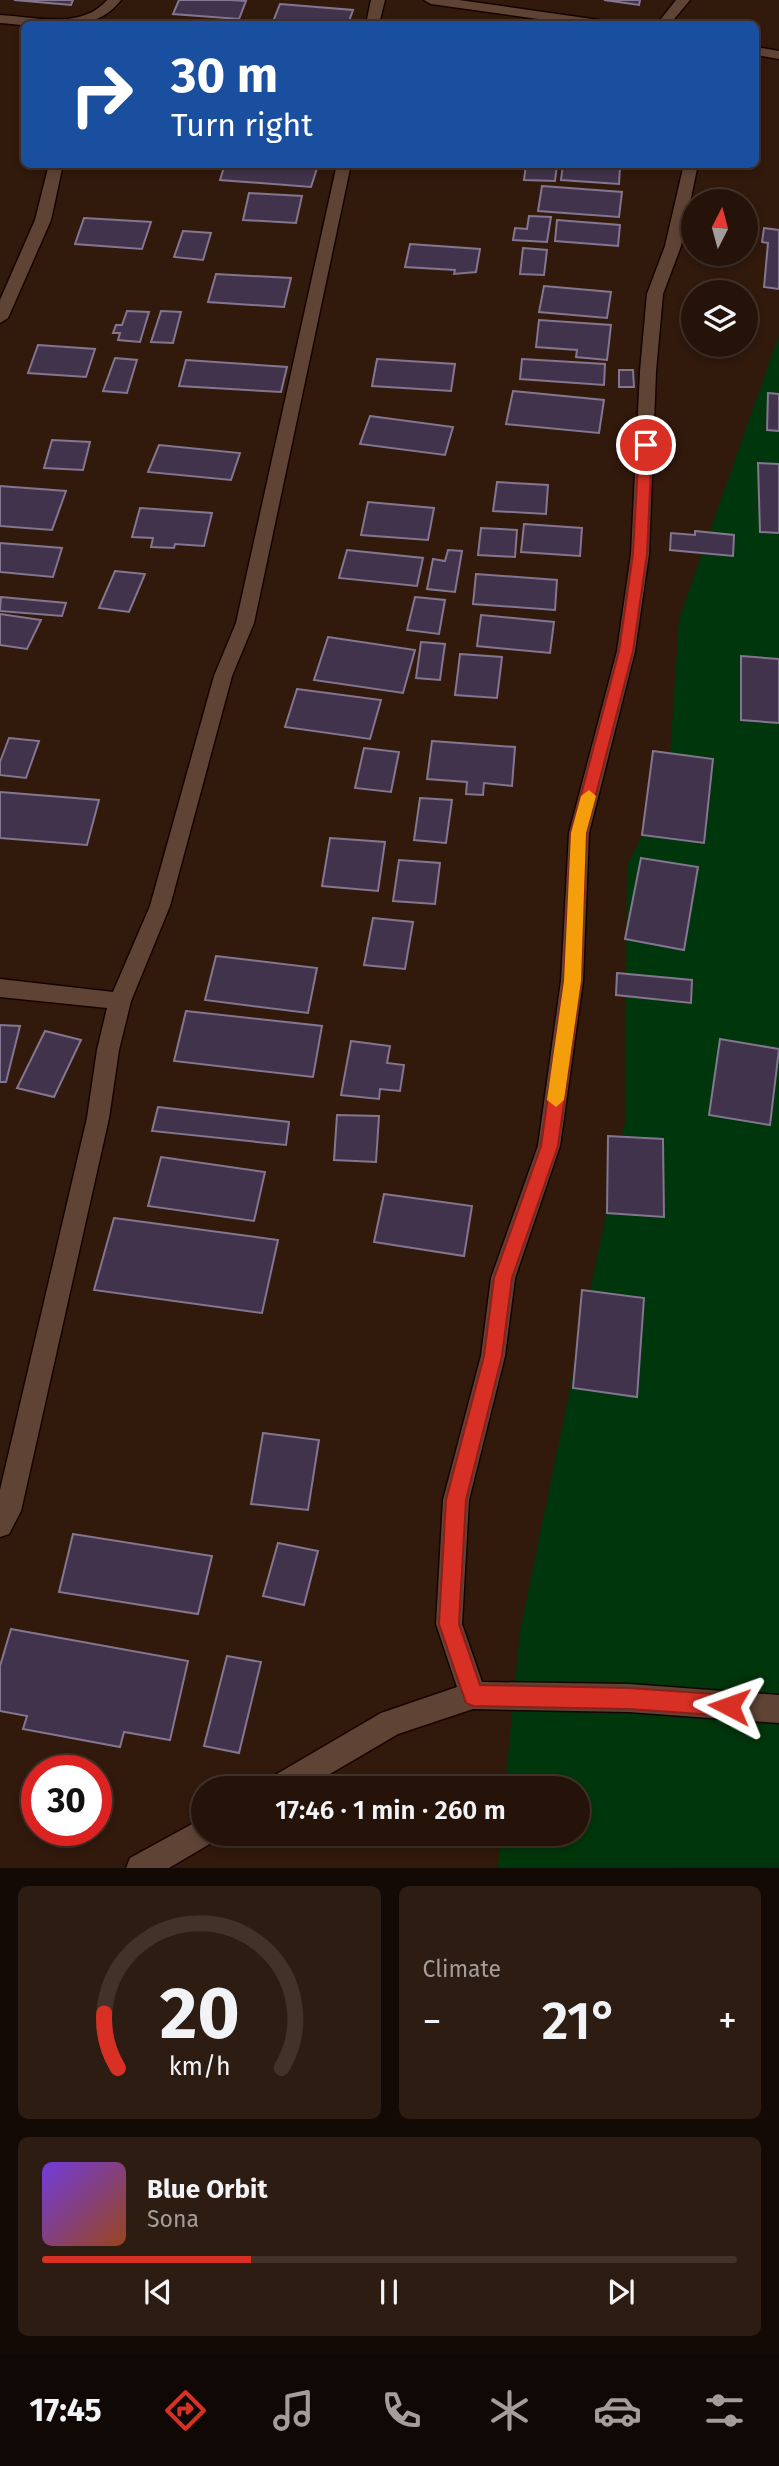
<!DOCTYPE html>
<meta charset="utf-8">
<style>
:root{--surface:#251309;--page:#2d1c12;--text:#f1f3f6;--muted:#a39e9c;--line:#42322a;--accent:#d93025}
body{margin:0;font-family:"Fira Sans",sans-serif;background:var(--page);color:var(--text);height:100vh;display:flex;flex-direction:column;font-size:26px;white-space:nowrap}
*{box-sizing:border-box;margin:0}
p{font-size:23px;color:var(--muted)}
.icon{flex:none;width:38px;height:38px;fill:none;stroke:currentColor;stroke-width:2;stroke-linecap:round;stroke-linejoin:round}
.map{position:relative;height:1868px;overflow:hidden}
.drawer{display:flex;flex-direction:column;gap:18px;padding:18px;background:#140a05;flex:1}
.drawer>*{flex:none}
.banner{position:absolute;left:21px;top:21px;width:738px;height:147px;border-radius:10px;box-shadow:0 4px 10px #0003,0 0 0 2px var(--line);background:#1a4fa0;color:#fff;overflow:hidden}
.needle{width:46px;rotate:6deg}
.buttons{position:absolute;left:681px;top:189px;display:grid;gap:14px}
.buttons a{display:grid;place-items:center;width:77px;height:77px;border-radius:50%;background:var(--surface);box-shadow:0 4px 10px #0003,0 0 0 2px var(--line);font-size:35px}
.speed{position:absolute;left:21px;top:1755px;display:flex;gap:14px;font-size:35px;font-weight:700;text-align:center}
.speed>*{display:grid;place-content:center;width:91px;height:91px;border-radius:50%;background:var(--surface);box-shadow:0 4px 10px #0003,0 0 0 2px var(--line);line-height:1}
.speed .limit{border:10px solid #d22;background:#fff;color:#111}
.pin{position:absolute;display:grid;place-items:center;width:60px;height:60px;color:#fff;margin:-30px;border:4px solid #fff;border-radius:50%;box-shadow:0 2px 7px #0007}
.me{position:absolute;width:77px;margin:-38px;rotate:274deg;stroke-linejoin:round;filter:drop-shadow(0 0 5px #0008)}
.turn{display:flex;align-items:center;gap:24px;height:147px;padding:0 35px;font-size:32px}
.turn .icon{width:91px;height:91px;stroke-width:2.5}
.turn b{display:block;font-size:49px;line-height:60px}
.big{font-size:52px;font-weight:600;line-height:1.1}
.drawer .widget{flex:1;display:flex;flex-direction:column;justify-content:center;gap:10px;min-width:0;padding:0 24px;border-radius:10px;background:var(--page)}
.drawer .dial{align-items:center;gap:0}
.dial svg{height:182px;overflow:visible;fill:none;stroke:var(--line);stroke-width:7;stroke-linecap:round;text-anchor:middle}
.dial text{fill:var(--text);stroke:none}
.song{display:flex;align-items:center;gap:21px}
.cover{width:84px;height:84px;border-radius:10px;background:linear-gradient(135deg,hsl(260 70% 55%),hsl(20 70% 35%))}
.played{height:7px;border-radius:4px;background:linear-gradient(90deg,var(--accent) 30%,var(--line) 30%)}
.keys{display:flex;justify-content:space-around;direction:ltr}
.heat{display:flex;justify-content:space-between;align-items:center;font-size:38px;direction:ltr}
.drawer .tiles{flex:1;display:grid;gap:18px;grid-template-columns:1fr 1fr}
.widget:last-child{grid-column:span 2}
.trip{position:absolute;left:191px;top:1776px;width:399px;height:70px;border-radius:35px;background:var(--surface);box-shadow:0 4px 10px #0003,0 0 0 2px var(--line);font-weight:600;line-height:70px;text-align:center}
.dock{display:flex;height:112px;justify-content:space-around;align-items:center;background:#0f0804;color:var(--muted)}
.dock .icon{width:49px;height:49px}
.dock .current{color:var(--accent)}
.dock b{font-size:32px;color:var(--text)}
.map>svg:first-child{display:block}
.green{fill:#00360b}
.building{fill:#40334b;stroke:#847590;stroke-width:2}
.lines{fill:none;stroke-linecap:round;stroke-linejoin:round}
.minor-casing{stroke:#170400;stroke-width:3}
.minor{fill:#5f4436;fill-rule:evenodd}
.route{fill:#d93025;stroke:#8d1f18;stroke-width:2}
.slow{fill:#f59e0b}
</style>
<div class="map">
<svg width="779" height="1868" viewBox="0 0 779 1868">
<rect width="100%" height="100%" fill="#31190c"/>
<path class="green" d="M 779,335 L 779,1867 L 498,1868 L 501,1834 L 578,1834 L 578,1788 L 505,1788 L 520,1631 L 625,1122 L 627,865 L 668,786 L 679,619 Z"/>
<g class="building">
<path d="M 14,0 L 73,0 L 71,5 Z"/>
<path d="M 179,0 L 230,0 L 246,1 L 239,19 L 173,14 Z"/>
<path d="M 604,0 L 640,0 L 639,5 Z"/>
<path d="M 280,4 L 353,10 L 348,24 L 272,24 Z"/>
<path d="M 225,164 L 317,164 L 318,165 L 311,187 L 220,180 Z"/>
<path d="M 526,164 L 557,164 L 555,181 L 524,180 Z"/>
<path d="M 563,164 L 620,167 L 619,184 L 561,180 Z"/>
<path d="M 542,186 L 622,192 L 619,217 L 538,211 Z"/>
<path d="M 249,193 L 302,196 L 296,223 L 243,220 Z"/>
<path d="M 529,216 L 551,217 L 547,242 L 513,240 L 515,228 L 527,229 Z"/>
<path d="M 84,218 L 151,222 L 142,249 L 75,244 Z"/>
<path d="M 557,220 L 620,225 L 618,246 L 555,241 Z"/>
<path d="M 764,228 L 779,230 L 779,289 L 764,287 L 768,243 L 762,242 Z"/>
<path d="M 183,231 L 211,233 L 203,260 L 174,257 Z"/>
<path d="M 410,244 L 480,249 L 476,272 L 454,274 L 455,270 L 405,267 Z"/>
<path d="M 523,248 L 547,250 L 544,275 L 520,274 Z"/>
<path d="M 216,274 L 291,278 L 284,307 L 208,302 Z"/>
<path d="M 544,286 L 611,292 L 607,318 L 539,312 Z"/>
<path d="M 127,311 L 149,312 L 140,342 L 118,340 L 120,333 L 113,333 L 116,325 L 122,325 Z"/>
<path d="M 161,311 L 181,312 L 173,343 L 151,342 Z"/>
<path d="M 539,320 L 611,325 L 607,360 L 576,357 L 577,350 L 536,347 Z"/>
<path d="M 38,345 L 95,349 L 86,377 L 28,373 Z"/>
<path d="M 115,358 L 137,360 L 127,393 L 103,391 Z"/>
<path d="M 377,359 L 455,364 L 451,391 L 372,386 Z"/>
<path d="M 522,359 L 605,364 L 604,385 L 520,379 Z"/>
<path d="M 186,360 L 287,367 L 281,392 L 179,386 Z"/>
<path d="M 619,370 L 633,370 L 634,387 L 619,387 Z"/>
<path d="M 513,391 L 604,400 L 599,433 L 506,424 Z"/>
<path d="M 768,393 L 779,394 L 779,431 L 767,430 Z"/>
<path d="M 370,416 L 453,427 L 445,455 L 360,444 Z"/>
<path d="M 52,440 L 90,442 L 83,470 L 44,468 Z"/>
<path d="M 159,445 L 240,453 L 231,480 L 148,472 Z"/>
<path d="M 758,463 L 779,464 L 779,533 L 760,532 Z"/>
<path d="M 497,482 L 548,485 L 546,514 L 493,511 Z"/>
<path d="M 0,486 L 66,491 L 52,530 L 0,526 Z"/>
<path d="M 368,502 L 434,508 L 428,540 L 361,535 Z"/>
<path d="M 140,508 L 212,513 L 204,546 L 175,544 L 174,548 L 151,547 L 153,538 L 132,537 Z"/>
<path d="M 524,524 L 582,528 L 580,556 L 521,552 Z"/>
<path d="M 481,528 L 517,530 L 515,557 L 478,555 Z"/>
<path d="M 695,531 L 734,535 L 733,556 L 670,550 L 671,533 L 695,535 Z"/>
<path d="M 0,543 L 62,548 L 53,577 L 0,572 Z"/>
<path d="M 347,550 L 423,558 L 417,586 L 339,578 Z"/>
<path d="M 448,550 L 462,551 L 455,592 L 427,589 L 433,559 L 445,561 Z"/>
<path d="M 115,571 L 145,574 L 129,612 L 99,608 Z"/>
<path d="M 476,574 L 557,580 L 555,610 L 473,604 Z"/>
<path d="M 1,597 L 66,603 L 62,616 L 0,611 Z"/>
<path d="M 415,597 L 445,600 L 439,634 L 407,630 Z"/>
<path d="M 0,614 L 41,620 L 27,649 L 0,645 Z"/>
<path d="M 481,615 L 554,622 L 550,653 L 477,646 Z"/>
<path d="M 328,637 L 415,650 L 403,693 L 314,680 Z"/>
<path d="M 421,642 L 445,644 L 440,680 L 416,678 Z"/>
<path d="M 460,654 L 502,657 L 497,698 L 455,695 Z"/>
<path d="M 741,656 L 779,659 L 779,723 L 741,720 Z"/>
<path d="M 297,689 L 381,700 L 370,739 L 285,727 Z"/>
<path d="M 9,738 L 39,741 L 26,778 L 0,775 L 0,762 Z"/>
<path d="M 432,741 L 515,747 L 512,786 L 484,783 L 483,795 L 466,794 L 467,782 L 427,779 Z"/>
<path d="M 364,748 L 399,752 L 391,792 L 355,788 Z"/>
<path d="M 653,751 L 713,759 L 704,843 L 642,835 Z"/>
<path d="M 0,792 L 99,800 L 87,845 L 0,838 Z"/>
<path d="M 420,798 L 452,800 L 446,843 L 414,840 Z"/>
<path d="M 330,838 L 385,842 L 378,891 L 322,886 Z"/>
<path d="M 641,858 L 698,867 L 684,950 L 625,939 Z"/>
<path d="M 399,860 L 440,863 L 435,904 L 393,901 Z"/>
<path d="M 373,918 L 413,922 L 405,969 L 364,965 Z"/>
<path d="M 216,956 L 317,968 L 308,1013 L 205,1000 Z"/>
<path d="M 617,973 L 692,980 L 691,1003 L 616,995 Z"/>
<path d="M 186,1011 L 322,1026 L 313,1077 L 174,1061 Z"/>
<path d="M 0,1025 L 20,1026 L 6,1082 L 0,1082 Z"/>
<path d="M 45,1031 L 81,1040 L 54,1097 L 17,1088 Z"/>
<path d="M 720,1039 L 779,1049 L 770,1125 L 709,1115 Z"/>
<path d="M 351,1041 L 390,1046 L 387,1063 L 404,1065 L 400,1091 L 380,1089 L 379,1099 L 341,1095 Z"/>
<path d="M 158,1107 L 289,1122 L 286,1145 L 152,1131 Z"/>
<path d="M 337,1115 L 379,1116 L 376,1162 L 334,1160 Z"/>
<path d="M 608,1136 L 663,1139 L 664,1217 L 607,1213 Z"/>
<path d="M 161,1157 L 265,1172 L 254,1221 L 148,1206 Z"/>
<path d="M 384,1194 L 472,1206 L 464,1256 L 374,1242 Z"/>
<path d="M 114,1218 L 278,1240 L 262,1313 L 94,1290 Z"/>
<path d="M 582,1290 L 644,1298 L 637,1397 L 573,1388 Z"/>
<path d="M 263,1433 L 319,1440 L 308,1510 L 251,1504 Z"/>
<path d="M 73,1534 L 212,1556 L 198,1614 L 59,1592 Z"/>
<path d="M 278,1543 L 318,1551 L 304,1605 L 263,1596 Z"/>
<path d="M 11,1629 L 188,1661 L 170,1740 L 124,1732 L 120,1747 L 23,1729 L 27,1716 L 0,1711 L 0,1666 Z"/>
<path d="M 227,1656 L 261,1662 L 239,1753 L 204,1746 Z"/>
</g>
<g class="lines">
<g class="minor-casing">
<g id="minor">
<path d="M 107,0 L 121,0 C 94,36 39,26 0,23 L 0,15 C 34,17 82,30 107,0 Z"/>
<path d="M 371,0 L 385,0 L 379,24 L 366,24 Z"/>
<path d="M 424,0 L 459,0 L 599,20 L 606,24 L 574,24 L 431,4 Z"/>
<path d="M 676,0 L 690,0 L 670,24 L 657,24 Z"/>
<path d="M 756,47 L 779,51 L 779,59 L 756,55 Z"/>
<path d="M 49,164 L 63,164 L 51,220 L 8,318 L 0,323 L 0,300 L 35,220 Z"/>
<path d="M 337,164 L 351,164 L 254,623 L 232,676 L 170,906 L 131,1001 L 119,1050 L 109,1118 L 21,1511 L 9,1534 L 0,1537 L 0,1490 L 87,1118 L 97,1050 L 107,1008 L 0,997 L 0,979 L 113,992 L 150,906 L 214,676 L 236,623 Z"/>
<path d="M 684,164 L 698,164 L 681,246 L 663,294 L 656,371 L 649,554 L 635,651 L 589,833 L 583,981 L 560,1146 L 515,1278 L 505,1356 L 469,1500 L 462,1624 L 482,1682 L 629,1684 L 779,1695 L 779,1723 L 629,1712 L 473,1709 L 398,1734 L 306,1788 L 266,1788 L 270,1778 L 381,1713 L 457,1687 L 436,1624 L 443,1500 L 481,1356 L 491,1278 L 538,1146 L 561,981 L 569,833 L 617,651 L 631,554 L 640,371 L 647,294 L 665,246 Z"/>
<path d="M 203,1818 L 203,1834 L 216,1834 L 213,1842 L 169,1868 L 126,1868 L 130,1858 Z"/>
</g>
</g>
<use href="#minor" class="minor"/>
</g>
<path class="route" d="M 646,441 L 652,445 L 647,554 L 633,651 L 586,833 L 581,981 L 558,1146 L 512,1278 L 502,1356 L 466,1500 L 459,1624 L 480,1685 L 629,1688 L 729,1695 L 737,1698 L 740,1706 L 737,1713 L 729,1716 L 629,1709 L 473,1706 L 466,1703 L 439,1624 L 446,1500 L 484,1356 L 494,1278 L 541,1146 L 564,981 L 571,833 L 619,651 L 633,554 L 639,445 Z"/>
<path class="slow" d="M 589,790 L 596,796 L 586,833 L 581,981 L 564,1100 L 556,1107 L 547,1100 L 564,981 L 571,833 L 581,796 Z"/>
</svg>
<div class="buttons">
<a><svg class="needle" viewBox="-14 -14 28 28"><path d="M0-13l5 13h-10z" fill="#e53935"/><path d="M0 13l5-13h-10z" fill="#a39e9c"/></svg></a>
<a><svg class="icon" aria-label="layers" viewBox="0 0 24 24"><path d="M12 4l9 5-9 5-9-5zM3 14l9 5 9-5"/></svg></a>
</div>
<div class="speed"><div class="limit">30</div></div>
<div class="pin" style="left:646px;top:445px;background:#d93025"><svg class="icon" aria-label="arrive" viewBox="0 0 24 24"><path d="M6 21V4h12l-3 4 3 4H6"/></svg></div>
<svg class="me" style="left:729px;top:1706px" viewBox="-20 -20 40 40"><path d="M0-17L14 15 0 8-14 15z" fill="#d93025" stroke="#fff" stroke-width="4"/></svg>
<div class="trip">17:46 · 1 min · 260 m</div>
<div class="banner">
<div class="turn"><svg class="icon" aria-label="right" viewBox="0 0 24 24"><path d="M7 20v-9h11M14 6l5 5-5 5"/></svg><div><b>30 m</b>Turn right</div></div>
</div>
</div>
<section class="drawer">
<div class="tiles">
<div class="widget dial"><svg viewBox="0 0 100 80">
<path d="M14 69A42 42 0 1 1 86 69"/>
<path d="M14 69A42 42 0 0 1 8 45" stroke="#d93025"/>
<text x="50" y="56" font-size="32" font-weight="700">20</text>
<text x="50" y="72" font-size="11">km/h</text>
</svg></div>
<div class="widget"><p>Climate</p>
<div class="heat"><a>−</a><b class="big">21°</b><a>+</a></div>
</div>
<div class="widget">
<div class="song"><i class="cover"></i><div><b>Blue Orbit</b><p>Sona</p></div></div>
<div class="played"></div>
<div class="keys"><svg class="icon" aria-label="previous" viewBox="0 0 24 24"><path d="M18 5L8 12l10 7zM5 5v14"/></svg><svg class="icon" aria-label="pause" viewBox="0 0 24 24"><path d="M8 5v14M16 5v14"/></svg><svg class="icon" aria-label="next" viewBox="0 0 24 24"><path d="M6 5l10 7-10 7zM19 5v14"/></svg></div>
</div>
</div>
</section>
<nav class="dock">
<b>17:45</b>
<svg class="icon current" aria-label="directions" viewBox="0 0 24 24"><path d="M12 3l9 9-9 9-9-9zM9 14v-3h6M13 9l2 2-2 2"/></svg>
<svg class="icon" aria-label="music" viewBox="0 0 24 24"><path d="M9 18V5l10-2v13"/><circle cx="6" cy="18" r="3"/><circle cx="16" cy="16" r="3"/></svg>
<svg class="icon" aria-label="phone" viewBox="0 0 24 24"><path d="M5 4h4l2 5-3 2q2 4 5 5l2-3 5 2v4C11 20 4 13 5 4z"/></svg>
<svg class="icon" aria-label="climate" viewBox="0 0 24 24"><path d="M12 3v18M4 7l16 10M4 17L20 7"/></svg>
<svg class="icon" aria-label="car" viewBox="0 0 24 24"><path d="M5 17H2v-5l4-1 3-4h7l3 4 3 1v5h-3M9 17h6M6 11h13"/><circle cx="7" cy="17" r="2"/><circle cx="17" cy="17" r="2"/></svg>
<svg class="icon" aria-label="filters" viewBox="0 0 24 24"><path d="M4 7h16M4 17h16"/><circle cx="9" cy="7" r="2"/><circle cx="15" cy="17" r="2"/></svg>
</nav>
